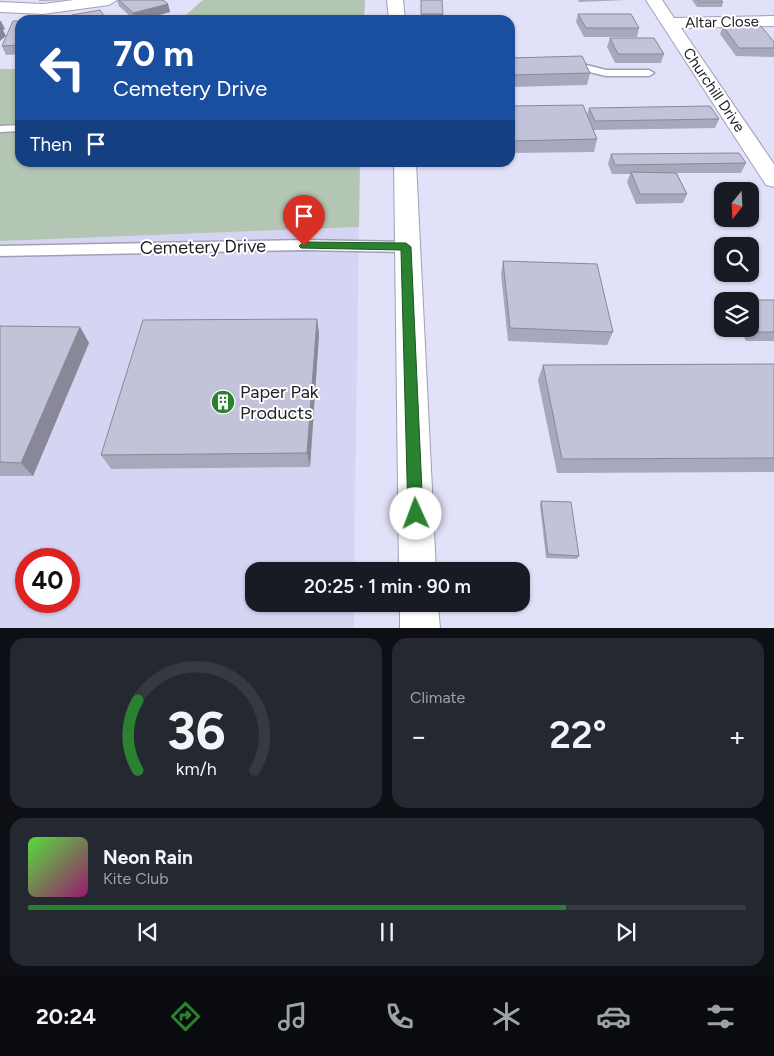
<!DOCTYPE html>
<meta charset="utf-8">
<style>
:root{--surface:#171b24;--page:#242831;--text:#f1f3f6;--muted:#9ea1a6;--line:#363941;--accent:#2a8230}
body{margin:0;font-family:Figtree,sans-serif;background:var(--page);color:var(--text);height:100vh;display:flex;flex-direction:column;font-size:19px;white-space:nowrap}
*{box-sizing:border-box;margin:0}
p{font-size:16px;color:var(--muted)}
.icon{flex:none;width:28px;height:28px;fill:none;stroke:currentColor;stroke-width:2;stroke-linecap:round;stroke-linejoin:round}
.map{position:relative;height:628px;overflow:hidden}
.panel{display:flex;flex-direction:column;gap:10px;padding:10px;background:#0d0f14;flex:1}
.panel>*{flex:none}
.hud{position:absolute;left:15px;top:15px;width:500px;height:152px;border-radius:15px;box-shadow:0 1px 4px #0004;background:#1a4fa0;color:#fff;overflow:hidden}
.needle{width:32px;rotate:198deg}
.controls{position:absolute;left:714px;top:182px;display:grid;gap:10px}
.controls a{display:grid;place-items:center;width:45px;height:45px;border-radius:10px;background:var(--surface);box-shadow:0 1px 4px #0004;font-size:25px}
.speed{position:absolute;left:15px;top:548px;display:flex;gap:10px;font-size:25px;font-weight:700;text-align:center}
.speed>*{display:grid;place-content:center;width:65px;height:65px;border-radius:50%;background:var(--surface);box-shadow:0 1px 4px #0004;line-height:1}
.speed .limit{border:8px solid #d22;background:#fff;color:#111}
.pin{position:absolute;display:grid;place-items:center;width:42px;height:42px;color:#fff;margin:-51px -21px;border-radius:50% 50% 50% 0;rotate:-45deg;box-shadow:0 0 5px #0007}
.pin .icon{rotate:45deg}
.me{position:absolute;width:55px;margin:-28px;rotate:358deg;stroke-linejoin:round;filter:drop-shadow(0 0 4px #0008)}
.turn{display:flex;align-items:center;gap:18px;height:105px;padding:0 15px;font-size:22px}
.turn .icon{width:65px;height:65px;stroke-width:2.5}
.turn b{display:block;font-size:35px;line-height:42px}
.then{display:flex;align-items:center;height:48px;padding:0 15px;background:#0003;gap:10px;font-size:19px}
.big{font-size:38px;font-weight:600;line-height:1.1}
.panel .tile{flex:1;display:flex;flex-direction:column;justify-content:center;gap:8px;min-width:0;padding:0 18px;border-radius:15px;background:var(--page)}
.panel .dial{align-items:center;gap:0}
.dial svg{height:130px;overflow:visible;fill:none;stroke:var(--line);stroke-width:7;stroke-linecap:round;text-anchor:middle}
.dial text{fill:var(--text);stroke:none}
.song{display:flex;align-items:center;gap:15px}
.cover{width:60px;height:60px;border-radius:8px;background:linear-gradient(135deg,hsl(110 70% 55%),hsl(320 70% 35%))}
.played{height:5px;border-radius:2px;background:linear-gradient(90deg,var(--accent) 75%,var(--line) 75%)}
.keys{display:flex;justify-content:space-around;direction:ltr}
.heat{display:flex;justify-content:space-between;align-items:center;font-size:28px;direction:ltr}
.panel .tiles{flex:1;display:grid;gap:10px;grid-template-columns:1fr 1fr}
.tile:last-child{grid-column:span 2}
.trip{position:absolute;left:245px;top:562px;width:285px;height:50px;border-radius:15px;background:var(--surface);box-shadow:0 1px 4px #0004;font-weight:600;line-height:50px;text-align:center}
.dock{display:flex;height:80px;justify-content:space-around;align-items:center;background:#090b0e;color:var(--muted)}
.dock .icon{width:35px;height:35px}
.dock .on{color:var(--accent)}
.dock b{font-size:22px;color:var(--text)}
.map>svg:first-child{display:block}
.built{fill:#d5d5f3;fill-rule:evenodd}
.green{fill:#b3c5b3}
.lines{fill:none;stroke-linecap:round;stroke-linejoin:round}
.lane-casing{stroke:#9f9fb5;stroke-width:3}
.street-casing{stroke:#9f9fb5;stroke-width:2}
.secondary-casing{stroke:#9f9fb5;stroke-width:2}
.lane{fill:#fff;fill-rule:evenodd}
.street{fill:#fff;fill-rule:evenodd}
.secondary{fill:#fff;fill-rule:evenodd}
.wall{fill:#a7a8bb}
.shaded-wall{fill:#888898}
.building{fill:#c2c3d9;stroke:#888898}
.route{fill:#2a8230;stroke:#1b541f}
.labels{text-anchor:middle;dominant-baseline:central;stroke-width:4;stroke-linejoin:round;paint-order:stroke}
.far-street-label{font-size:15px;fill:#202028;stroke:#fff}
.street-label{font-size:18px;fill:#202028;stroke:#fff}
.poi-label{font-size:18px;fill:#202028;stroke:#fff;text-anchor:start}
</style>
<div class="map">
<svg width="774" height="629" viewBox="0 0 774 629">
<rect width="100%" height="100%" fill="#e1e2f9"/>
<path class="built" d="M 359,227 L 354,571 L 254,571 L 254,604 L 354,604 L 354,628 L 0,628 L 0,241 ZM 26,559 L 69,559 L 69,601 L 26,601 Z"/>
<g class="green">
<path d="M 203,0 L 365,0 L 364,20 L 180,20 Z"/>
<path d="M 0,69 L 20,69 L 20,162 L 360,163 L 359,227 L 0,241 Z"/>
</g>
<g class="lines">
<g class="lane-casing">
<g id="lane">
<path d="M 579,63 L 606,70 L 649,70 L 654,73 L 649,76 L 606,76 L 564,66 L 569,63 Z"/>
<path d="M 20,125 L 20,131 L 0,132 L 0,126 Z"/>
<path d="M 304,240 L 406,242 L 413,247 L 406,252 L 304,250 L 0,256 L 0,246 Z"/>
</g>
</g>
<g class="street-casing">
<g id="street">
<path d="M 74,0 L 117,0 L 109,5 L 43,14 L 0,12 L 0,2 L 43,4 Z"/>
<path d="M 646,0 L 662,0 L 674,18 L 774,16 L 774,26 L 681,28 L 774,164 L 774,187 L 766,185 Z"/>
</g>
</g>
<g class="secondary-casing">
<g id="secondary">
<path d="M 387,0 L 403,0 L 405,20 L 389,20 Z"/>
<path d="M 394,162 L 416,162 L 436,571 L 399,571 Z"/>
<path d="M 400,604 L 438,604 L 440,629 L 400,629 Z"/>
</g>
</g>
<use href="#lane" class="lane"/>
<use href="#street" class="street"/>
<use href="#secondary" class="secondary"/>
</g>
<g class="wall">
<path d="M 39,0 L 71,0 L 39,1 Z"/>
<path d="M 117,0 L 163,0 L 168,4 L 170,12 L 141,20 L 134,20 L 119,6 Z"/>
<path d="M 421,0 L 443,14 L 443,18 L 421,18 Z"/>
<path d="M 578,0 L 626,0 L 579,2 Z"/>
<path d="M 692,0 L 721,0 L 723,2 L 722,7 L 697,7 Z"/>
<path d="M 578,14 L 639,28 L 637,37 L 584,37 L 576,22 Z"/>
<path d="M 20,21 L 20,54 L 6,55 L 2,46 Z"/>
<path d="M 723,26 L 774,42 L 774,57 L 736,56 L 720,34 Z"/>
<path d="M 610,38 L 664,54 L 661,63 L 615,63 L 607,47 Z"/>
<path d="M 510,58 L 590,73 L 587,85 L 510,87 Z"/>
<path d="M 510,106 L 587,115 L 589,108 L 719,119 L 715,128 L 593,130 L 597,139 L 594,152 L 510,153 Z"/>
<path d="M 611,154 L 746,163 L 741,173 L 677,173 L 687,194 L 683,203 L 636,204 L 627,182 L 630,174 L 612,174 L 608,164 Z"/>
<path d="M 503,261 L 613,332 L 607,345 L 508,341 L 501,274 Z"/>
<path d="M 736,300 L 774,300 L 774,341 L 746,341 L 740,329 L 750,329 L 750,301 L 735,301 Z"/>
<path d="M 317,319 L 319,334 L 310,467 L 111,469 L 101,455 Z"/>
<path d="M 0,326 L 80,327 L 89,343 L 33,476 L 0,476 Z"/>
<path d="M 774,364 L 774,472 L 557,473 L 538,380 L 543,365 Z"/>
<path d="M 541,501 L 579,556 L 577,559 L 546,558 L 540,505 Z"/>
</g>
<g class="shaded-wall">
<path d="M 168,4 L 170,12 L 141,20 L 135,20 L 133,13 Z"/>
<path d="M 0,21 L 1,21 L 5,29 L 3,30 L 6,36 L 0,41 Z"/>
<path d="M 317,319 L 319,334 L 310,467 L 307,453 Z"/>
<path d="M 80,327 L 89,343 L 33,476 L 21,463 Z"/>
</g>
<g class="building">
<path d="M 119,0 L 163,0 L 168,4 L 133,13 Z"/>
<path d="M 421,0 L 442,0 L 443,14 L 421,14 Z"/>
<path d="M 697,0 L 721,0 L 723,2 L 699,2 Z"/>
<path d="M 100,10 L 107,20 L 75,20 L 72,15 Z"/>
<path d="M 578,14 L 631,14 L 639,28 L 586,28 Z"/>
<path d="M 59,18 L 59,20 L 48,20 L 49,19 Z"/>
<rect x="424" y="18" width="34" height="2"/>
<path d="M 13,21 L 20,21 L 20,45 L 2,46 Z"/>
<path d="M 723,26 L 761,26 L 774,42 L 774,48 L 739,48 Z"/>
<path d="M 610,38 L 654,38 L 664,54 L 618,54 Z"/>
<path d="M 582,56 L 590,73 L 510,75 L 510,58 Z"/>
<path d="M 583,105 L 597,139 L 510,141 L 510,106 Z"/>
<path d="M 710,106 L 719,119 L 595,121 L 589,108 Z"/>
<path d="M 739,153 L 746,163 L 615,165 L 611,154 Z"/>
<path d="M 631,172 L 676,173 L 687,194 L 640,194 Z"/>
<path d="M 503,261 L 597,264 L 613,332 L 510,328 Z"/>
<path d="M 736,300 L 774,300 L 774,332 L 752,332 L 750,328 L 750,301 L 737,301 Z"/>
<path d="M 317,319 L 307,453 L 101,455 L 143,320 Z"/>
<path d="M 0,326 L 80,327 L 21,463 L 0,462 Z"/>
<path d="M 774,364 L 774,458 L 562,459 L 543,365 Z"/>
<path d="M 541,501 L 571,502 L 579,556 L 548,554 Z"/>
</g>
<path class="route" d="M 304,242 L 406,243 L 411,247 L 423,514 L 421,519 L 416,521 L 411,519 L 408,514 L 401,250 L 301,248 L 299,246 Z"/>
<defs>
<g id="building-disc" transform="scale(1.25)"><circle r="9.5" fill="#2a8230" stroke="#fff"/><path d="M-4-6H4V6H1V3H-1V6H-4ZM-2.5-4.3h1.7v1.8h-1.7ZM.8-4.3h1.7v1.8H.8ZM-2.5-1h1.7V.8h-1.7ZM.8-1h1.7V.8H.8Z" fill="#fff"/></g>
</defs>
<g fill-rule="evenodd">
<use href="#building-disc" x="223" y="402"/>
</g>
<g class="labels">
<g class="far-street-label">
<text transform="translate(722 22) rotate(-1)">Altar Close</text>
<text transform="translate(714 90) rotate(56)">Churchill Drive</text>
</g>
<g class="street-label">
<text transform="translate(203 247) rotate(-1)">Cemetery Drive</text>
</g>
<g class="poi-label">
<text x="240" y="392">Paper Pak<tspan x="240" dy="21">Products</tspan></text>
</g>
</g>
</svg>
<div class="controls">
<a><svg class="needle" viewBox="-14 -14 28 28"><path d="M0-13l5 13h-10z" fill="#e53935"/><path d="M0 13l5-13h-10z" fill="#9ea1a6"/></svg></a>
<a><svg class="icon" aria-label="search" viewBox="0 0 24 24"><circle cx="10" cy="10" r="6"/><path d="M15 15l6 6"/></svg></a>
<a><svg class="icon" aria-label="layers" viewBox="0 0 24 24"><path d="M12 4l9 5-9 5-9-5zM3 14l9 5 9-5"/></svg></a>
</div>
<div class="speed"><div class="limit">40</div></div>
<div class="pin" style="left:304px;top:246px;background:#d93025"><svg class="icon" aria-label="arrive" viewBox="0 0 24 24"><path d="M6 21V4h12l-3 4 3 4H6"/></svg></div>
<svg class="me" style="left:416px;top:514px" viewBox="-20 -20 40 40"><circle r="19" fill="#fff"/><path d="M0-13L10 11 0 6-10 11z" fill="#2a8230"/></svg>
<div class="trip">20:25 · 1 min · 90 m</div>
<div class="hud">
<div class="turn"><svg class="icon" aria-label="left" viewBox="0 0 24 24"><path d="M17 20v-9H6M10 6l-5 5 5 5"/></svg><div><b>70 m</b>Cemetery Drive</div></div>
<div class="then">Then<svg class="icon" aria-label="arrive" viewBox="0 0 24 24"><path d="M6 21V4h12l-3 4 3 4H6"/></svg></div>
</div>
</div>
<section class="panel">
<div class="tiles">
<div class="tile dial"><svg viewBox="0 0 100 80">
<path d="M14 69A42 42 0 1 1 86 69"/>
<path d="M14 69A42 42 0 0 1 14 26" stroke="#2a8230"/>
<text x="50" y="56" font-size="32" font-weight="700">36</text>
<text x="50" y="72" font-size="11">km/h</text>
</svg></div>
<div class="tile"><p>Climate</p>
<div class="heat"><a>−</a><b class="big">22°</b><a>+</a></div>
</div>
<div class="tile">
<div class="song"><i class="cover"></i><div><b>Neon Rain</b><p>Kite Club</p></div></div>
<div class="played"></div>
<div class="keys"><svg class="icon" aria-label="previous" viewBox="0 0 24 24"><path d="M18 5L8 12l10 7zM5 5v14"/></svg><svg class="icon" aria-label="pause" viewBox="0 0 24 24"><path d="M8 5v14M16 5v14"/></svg><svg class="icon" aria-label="next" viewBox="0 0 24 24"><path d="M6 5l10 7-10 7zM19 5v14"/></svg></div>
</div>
</div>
</section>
<nav class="dock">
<b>20:24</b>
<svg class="icon on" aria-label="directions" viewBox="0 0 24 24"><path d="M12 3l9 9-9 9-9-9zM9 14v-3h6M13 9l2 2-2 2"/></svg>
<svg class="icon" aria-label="music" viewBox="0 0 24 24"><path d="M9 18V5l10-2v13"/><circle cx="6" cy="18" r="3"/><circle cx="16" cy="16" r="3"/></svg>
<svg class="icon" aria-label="phone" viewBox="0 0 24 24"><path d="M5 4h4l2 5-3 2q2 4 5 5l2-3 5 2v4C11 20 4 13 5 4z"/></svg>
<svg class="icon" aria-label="climate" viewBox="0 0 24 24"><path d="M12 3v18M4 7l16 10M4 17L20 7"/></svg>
<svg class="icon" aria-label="car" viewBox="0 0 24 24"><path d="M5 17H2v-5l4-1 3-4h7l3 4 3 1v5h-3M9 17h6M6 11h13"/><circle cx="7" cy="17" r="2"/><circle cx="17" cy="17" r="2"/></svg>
<svg class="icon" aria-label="filters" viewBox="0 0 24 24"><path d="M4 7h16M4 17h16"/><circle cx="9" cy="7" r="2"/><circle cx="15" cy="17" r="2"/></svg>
</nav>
